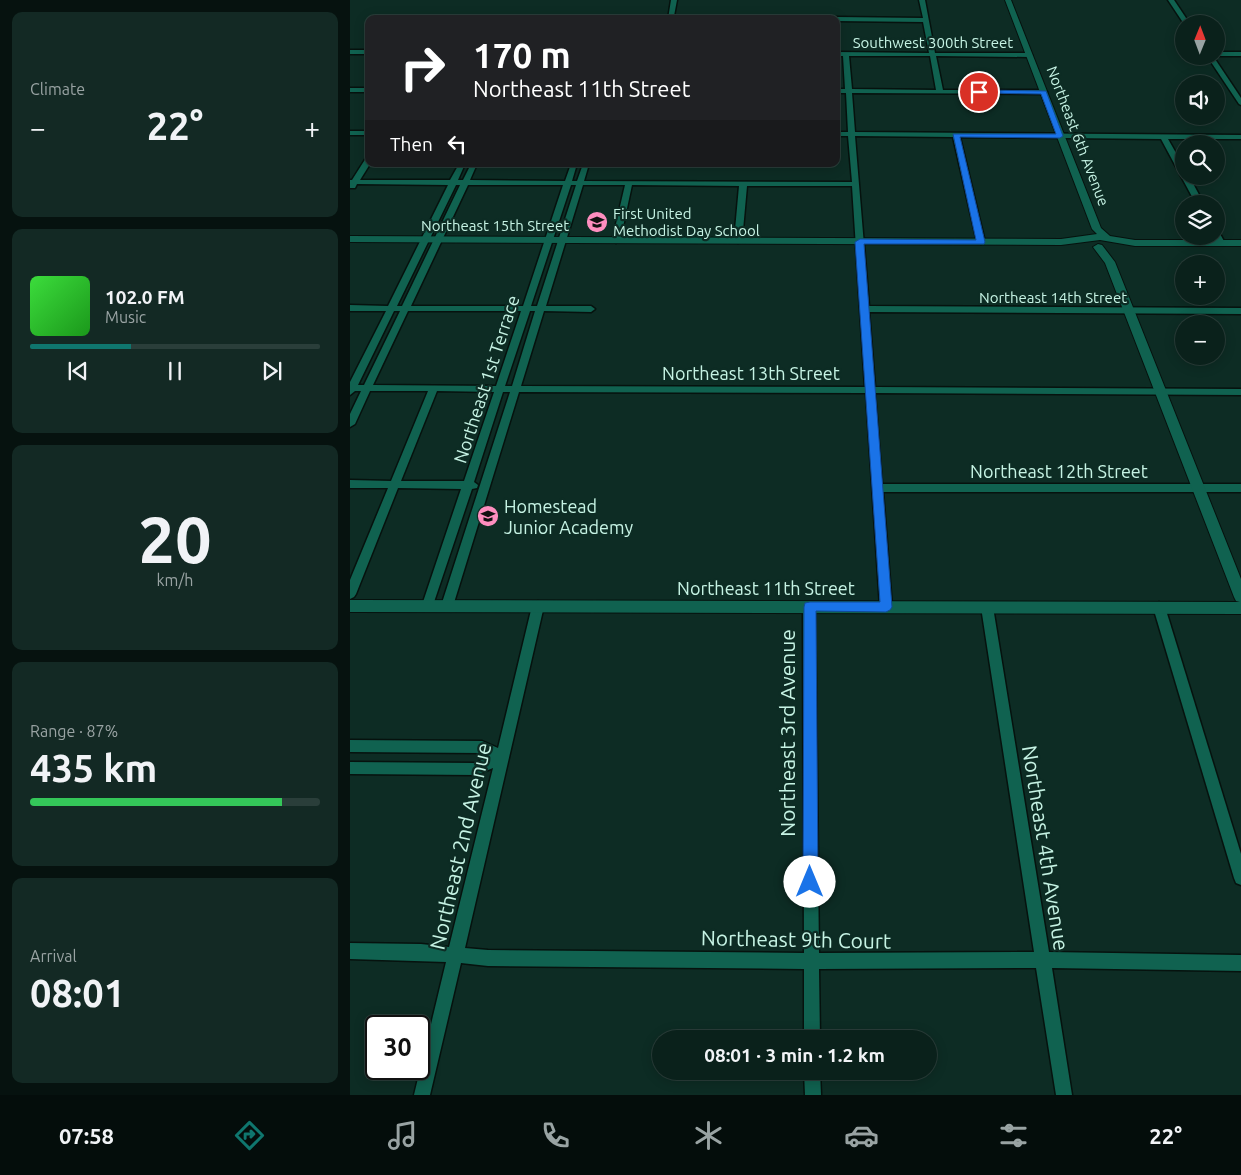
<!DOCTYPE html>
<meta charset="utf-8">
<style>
:root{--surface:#0a211b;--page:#132924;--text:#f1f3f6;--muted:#99a3a3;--line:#2a3e3a;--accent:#0f766e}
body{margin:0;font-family:Ubuntu,sans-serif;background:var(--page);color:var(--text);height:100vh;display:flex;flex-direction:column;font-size:19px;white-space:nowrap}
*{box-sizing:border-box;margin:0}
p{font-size:16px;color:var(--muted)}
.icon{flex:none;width:28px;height:28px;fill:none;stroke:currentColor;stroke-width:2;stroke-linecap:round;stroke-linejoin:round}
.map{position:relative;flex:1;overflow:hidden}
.panel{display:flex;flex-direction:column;gap:12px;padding:12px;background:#06120f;width:350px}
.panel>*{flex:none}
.hud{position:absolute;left:15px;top:15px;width:475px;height:152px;border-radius:10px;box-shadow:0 2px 12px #0003,0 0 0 1px var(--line);background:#202124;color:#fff;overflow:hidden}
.needle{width:32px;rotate:1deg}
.buttons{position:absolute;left:825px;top:15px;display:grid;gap:10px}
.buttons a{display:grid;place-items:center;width:50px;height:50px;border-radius:50%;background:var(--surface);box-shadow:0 2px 12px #0003,0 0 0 1px var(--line);font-size:25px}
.speed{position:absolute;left:15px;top:1015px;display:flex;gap:10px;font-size:25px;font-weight:700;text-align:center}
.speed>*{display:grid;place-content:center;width:65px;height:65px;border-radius:50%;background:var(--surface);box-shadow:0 2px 12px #0003,0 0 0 1px var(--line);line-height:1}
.speed .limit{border:2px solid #111;border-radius:8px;background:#fff;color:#111}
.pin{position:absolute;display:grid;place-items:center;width:42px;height:42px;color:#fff;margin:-21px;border:2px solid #fff;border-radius:50%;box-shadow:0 1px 5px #0007}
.me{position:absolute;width:55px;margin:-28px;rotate:0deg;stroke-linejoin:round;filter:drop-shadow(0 0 4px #0008)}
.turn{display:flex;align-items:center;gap:18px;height:105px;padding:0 25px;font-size:22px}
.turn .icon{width:65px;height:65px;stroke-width:2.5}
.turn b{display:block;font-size:35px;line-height:42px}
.then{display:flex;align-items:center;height:48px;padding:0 25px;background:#0003;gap:10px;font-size:19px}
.big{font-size:38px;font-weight:700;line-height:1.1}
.panel .card{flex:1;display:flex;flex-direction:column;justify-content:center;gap:8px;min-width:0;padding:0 18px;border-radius:10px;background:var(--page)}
.panel .dial{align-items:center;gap:0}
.dial b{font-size:65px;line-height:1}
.song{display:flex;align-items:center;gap:15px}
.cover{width:60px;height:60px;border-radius:8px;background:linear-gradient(135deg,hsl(120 70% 55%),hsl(120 70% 35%))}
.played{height:5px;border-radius:2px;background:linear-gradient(90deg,var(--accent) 35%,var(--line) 35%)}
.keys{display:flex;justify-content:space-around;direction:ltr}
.heat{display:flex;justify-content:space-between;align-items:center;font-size:28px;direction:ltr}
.charge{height:8px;border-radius:4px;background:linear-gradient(90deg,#34c759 87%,var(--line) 0)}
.trip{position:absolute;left:302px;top:1030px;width:285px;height:50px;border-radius:25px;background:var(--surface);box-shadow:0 2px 12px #0003,0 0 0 1px var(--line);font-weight:700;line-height:50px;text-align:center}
.tabs{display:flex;height:80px;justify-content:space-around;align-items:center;background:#040d0b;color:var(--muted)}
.tabs .icon{width:35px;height:35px}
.tabs .active{color:var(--accent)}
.tabs b{font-size:22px;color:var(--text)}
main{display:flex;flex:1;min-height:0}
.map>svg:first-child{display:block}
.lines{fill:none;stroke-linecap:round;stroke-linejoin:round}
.minor-casing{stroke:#06120e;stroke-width:3}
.tertiary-casing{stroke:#06120e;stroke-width:2}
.minor{fill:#106250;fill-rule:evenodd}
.tertiary{fill:#106250;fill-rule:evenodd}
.route{fill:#1a73e8;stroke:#114b97}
.labels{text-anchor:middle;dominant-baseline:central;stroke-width:4.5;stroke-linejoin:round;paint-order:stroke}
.far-street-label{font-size:15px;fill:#c6f3e4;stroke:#0d2c24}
.far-poi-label{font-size:15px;fill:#c6f3e4;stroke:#0d2c24;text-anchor:start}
.street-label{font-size:18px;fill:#c6f3e4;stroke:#0d2c24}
.poi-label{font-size:18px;fill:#c6f3e4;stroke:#0d2c24;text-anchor:start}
.near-street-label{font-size:21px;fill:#c6f3e4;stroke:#0d2c24}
</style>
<main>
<section class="panel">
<div class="card"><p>Climate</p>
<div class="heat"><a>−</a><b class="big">22°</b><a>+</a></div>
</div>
<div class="card">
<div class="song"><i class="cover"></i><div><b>102.0 FM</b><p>Music</p></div></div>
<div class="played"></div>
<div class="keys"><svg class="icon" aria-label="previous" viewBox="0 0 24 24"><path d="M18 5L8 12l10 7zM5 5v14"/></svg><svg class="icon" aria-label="pause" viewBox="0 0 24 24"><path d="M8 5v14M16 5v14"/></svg><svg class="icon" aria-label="next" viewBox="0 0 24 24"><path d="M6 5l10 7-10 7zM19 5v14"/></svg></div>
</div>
<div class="card dial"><b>20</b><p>km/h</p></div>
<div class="card"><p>Range · 87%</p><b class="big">435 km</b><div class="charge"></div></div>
<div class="card"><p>Arrival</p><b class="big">08:01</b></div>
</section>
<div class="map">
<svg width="891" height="1095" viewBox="0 0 891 1095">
<rect width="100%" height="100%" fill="#0d2c24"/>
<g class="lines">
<g class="minor-casing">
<g id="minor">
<path d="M 321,0 L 327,0 L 324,16 L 384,19 L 318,19 Z"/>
<path d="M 569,0 L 575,0 L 585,53 L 679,53 L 682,55 L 679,57 L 586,56 L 593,90 L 694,90 L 697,92 L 694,94 L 502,93 L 505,132 L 891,135 L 891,139 L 818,139 L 834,167 L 834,176 L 839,176 L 854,204 L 846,204 L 811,139 L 610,137 L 635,242 L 631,244 L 627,242 L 603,137 L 505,136 L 519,306 L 891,308 L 891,314 L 519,312 L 525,387 L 891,389 L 891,395 L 525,393 L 532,484 L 891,484 L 891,492 L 533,492 L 542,607 L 540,610 L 532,610 L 530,607 L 516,393 L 169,392 L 103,606 L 101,609 L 93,609 L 91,606 L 160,392 L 153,392 L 124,482 L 128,485 L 127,488 L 122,489 L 82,608 L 74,608 L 72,605 L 111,489 L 48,488 L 6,594 L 4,597 L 0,599 L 0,580 L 38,488 L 0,488 L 0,480 L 41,481 L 78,391 L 20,391 L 5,424 L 0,427 L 0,414 L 11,391 L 5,391 L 0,395 L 0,382 L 36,311 L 0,311 L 0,305 L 38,306 L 98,185 L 7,184 L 5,188 L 0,188 L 0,180 L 2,180 L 16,158 L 19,158 L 20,164 L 10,180 L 100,180 L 109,164 L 115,164 L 108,180 L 113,180 L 121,164 L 127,164 L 120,180 L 215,181 L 221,164 L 227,164 L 222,181 L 227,181 L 233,164 L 239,164 L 234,181 L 502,182 L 498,136 L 486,136 L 486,132 L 498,132 L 496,93 L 486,93 L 486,89 L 495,89 L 493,56 L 486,56 L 486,52 L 579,53 L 573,22 L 486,21 L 486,19 L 483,19 L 486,17 L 573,18 ZM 499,56 L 580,56 L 586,90 L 502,89 ZM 106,185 L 110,185 L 52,306 L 47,306 ZM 118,185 L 213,185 L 173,306 L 61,306 ZM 221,185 L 226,185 L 187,306 L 181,306 ZM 233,185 L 275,185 L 262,241 L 266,243 L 270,241 L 282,185 L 389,186 L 384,241 L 388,243 L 392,241 L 397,186 L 502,186 L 515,387 L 171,386 L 194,311 L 241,312 L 245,309 L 241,306 L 196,306 ZM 44,311 L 50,311 L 14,385 L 8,385 ZM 58,311 L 171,311 L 146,386 L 23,385 ZM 180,311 L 185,311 L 162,386 L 155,386 ZM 87,391 L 144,392 L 114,481 L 51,481 Z"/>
<path d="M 818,0 L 824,0 L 840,24 L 834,24 Z"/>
<rect x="0" y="50" width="19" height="4"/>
<rect x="866" y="52" width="25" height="4"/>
<path d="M 857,56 L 863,56 L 891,98 L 891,105 L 889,104 Z"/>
<rect x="0" y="88" width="19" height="4"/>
<rect x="0" y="131" width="19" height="4"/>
<path d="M 866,232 L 869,232 L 875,243 L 874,245 L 867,243 L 863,236 L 866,236 Z"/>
<path d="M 188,601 L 192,603 L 194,606 L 115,948 L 138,950 L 454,953 L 453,607 L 455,604 L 463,604 L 465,607 L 469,953 L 684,952 L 631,607 L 633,604 L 641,604 L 643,607 L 699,952 L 891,955 L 891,971 L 702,968 L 722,1095 L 706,1095 L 686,968 L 469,969 L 470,1039 L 454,1039 L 454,969 L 138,966 L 111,963 L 80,1095 L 64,1095 L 96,962 L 0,959 L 0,943 L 71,944 L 99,947 L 143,768 L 126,775 L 0,774 L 0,762 L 125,763 L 139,757 L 131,753 L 0,752 L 0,740 L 132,741 L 148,748 L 182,606 L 184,603 Z"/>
<path d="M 809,602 L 813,604 L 815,607 L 891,854 L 891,885 L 886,883 L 884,878 L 803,607 L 805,604 Z"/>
<path d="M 454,1071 L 470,1071 L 471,1095 L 455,1095 Z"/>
</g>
</g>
<g class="tertiary-casing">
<g id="tertiary">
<path d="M 655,0 L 661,0 L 751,228 L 760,236 L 785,240 L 891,240 L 891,246 L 785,246 L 750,240 L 711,245 L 0,242 L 0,236 L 711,239 L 747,234 L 742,229 Z"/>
<path d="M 748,244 L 752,245 L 765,262 L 891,579 L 891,614 L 0,612 L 0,600 L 890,602 L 886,601 L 884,597 L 755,263 L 743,247 Z"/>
</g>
</g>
<use href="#minor" class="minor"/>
<use href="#tertiary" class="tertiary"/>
</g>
<path class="route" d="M 629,90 L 696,91 L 713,136 L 710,138 L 610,137 L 635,242 L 634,244 L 514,244 L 542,607 L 540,610 L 536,612 L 466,611 L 468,882 L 466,887 L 460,889 L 455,887 L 453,882 L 454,607 L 455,603 L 460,602 L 530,602 L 505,242 L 510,239 L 626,240 L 603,134 L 706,134 L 691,94 L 627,93 L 626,92 Z"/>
<defs>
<g id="school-disc" transform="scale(1.125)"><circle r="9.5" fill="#fd8ebf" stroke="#0d2c24"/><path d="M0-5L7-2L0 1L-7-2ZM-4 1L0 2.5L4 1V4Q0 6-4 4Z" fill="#111"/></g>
</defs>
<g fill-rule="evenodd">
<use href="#school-disc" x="247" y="222"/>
<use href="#school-disc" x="138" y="516"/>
</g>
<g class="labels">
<g class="far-street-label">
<text x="583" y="42">Southwest 300th Street</text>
<text transform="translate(728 136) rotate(69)">Northeast 6th Avenue</text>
<text x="145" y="225">Northeast 15th Street</text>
<text x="703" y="297">Northeast 14th Street</text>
</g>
<g class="far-poi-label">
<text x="263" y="213">First United<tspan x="263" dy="17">Methodist Day School</tspan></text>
</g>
<g class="street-label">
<text x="401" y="373">Northeast 13th Street</text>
<text transform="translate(136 379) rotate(-72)">Northeast 1st Terrace</text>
<text x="709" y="471">Northeast 12th Street</text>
<text x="416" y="588">Northeast 11th Street</text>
</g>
<g class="poi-label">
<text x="154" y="506">Homestead<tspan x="154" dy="21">Junior Academy</tspan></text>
</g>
<g class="near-street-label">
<text transform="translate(437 733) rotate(-90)">Northeast 3rd Avenue</text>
<text transform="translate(110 846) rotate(-77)">Northeast 2nd Avenue</text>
<text transform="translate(696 848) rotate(81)">Northeast 4th Avenue</text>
<text transform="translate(446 939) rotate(1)">Northeast 9th Court</text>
</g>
</g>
</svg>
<div class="buttons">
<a><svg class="needle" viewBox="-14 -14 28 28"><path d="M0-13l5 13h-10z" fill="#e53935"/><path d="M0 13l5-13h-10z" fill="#99a3a3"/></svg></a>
<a><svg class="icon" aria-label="sound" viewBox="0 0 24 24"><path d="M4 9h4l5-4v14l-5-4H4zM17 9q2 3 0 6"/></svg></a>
<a><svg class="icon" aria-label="search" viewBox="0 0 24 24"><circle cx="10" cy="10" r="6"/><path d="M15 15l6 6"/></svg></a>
<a><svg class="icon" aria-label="layers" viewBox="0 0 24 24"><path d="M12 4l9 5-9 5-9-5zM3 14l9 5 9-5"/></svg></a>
<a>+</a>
<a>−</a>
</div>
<div class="speed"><div class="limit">30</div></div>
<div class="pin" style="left:629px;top:92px;background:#d93025"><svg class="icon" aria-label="arrive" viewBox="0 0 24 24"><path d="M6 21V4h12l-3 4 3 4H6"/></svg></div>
<svg class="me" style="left:460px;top:882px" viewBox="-20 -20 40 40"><circle r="19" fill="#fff"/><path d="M0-13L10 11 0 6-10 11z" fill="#1a73e8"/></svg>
<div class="trip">08:01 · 3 min · 1.2 km</div>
<div class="hud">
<div class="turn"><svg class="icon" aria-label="right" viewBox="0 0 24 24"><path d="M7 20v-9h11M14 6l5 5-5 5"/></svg><div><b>170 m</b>Northeast 11th Street</div></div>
<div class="then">Then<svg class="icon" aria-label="left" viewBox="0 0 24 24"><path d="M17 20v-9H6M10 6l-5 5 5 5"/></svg></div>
</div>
</div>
</main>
<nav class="tabs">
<b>07:58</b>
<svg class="icon active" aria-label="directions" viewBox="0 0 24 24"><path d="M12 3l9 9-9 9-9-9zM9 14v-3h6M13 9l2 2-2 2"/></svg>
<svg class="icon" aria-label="music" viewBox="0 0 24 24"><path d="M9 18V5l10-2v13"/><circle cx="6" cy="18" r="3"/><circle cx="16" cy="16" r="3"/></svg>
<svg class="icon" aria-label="phone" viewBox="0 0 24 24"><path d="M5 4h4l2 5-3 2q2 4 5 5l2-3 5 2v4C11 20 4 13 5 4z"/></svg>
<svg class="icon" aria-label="climate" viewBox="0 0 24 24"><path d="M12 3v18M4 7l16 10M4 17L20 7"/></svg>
<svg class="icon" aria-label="car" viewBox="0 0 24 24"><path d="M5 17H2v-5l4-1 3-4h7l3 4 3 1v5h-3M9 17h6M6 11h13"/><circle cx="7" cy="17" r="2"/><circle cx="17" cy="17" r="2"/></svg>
<svg class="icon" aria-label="filters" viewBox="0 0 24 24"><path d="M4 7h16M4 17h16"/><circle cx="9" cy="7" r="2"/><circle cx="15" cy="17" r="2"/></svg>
<b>22°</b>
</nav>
